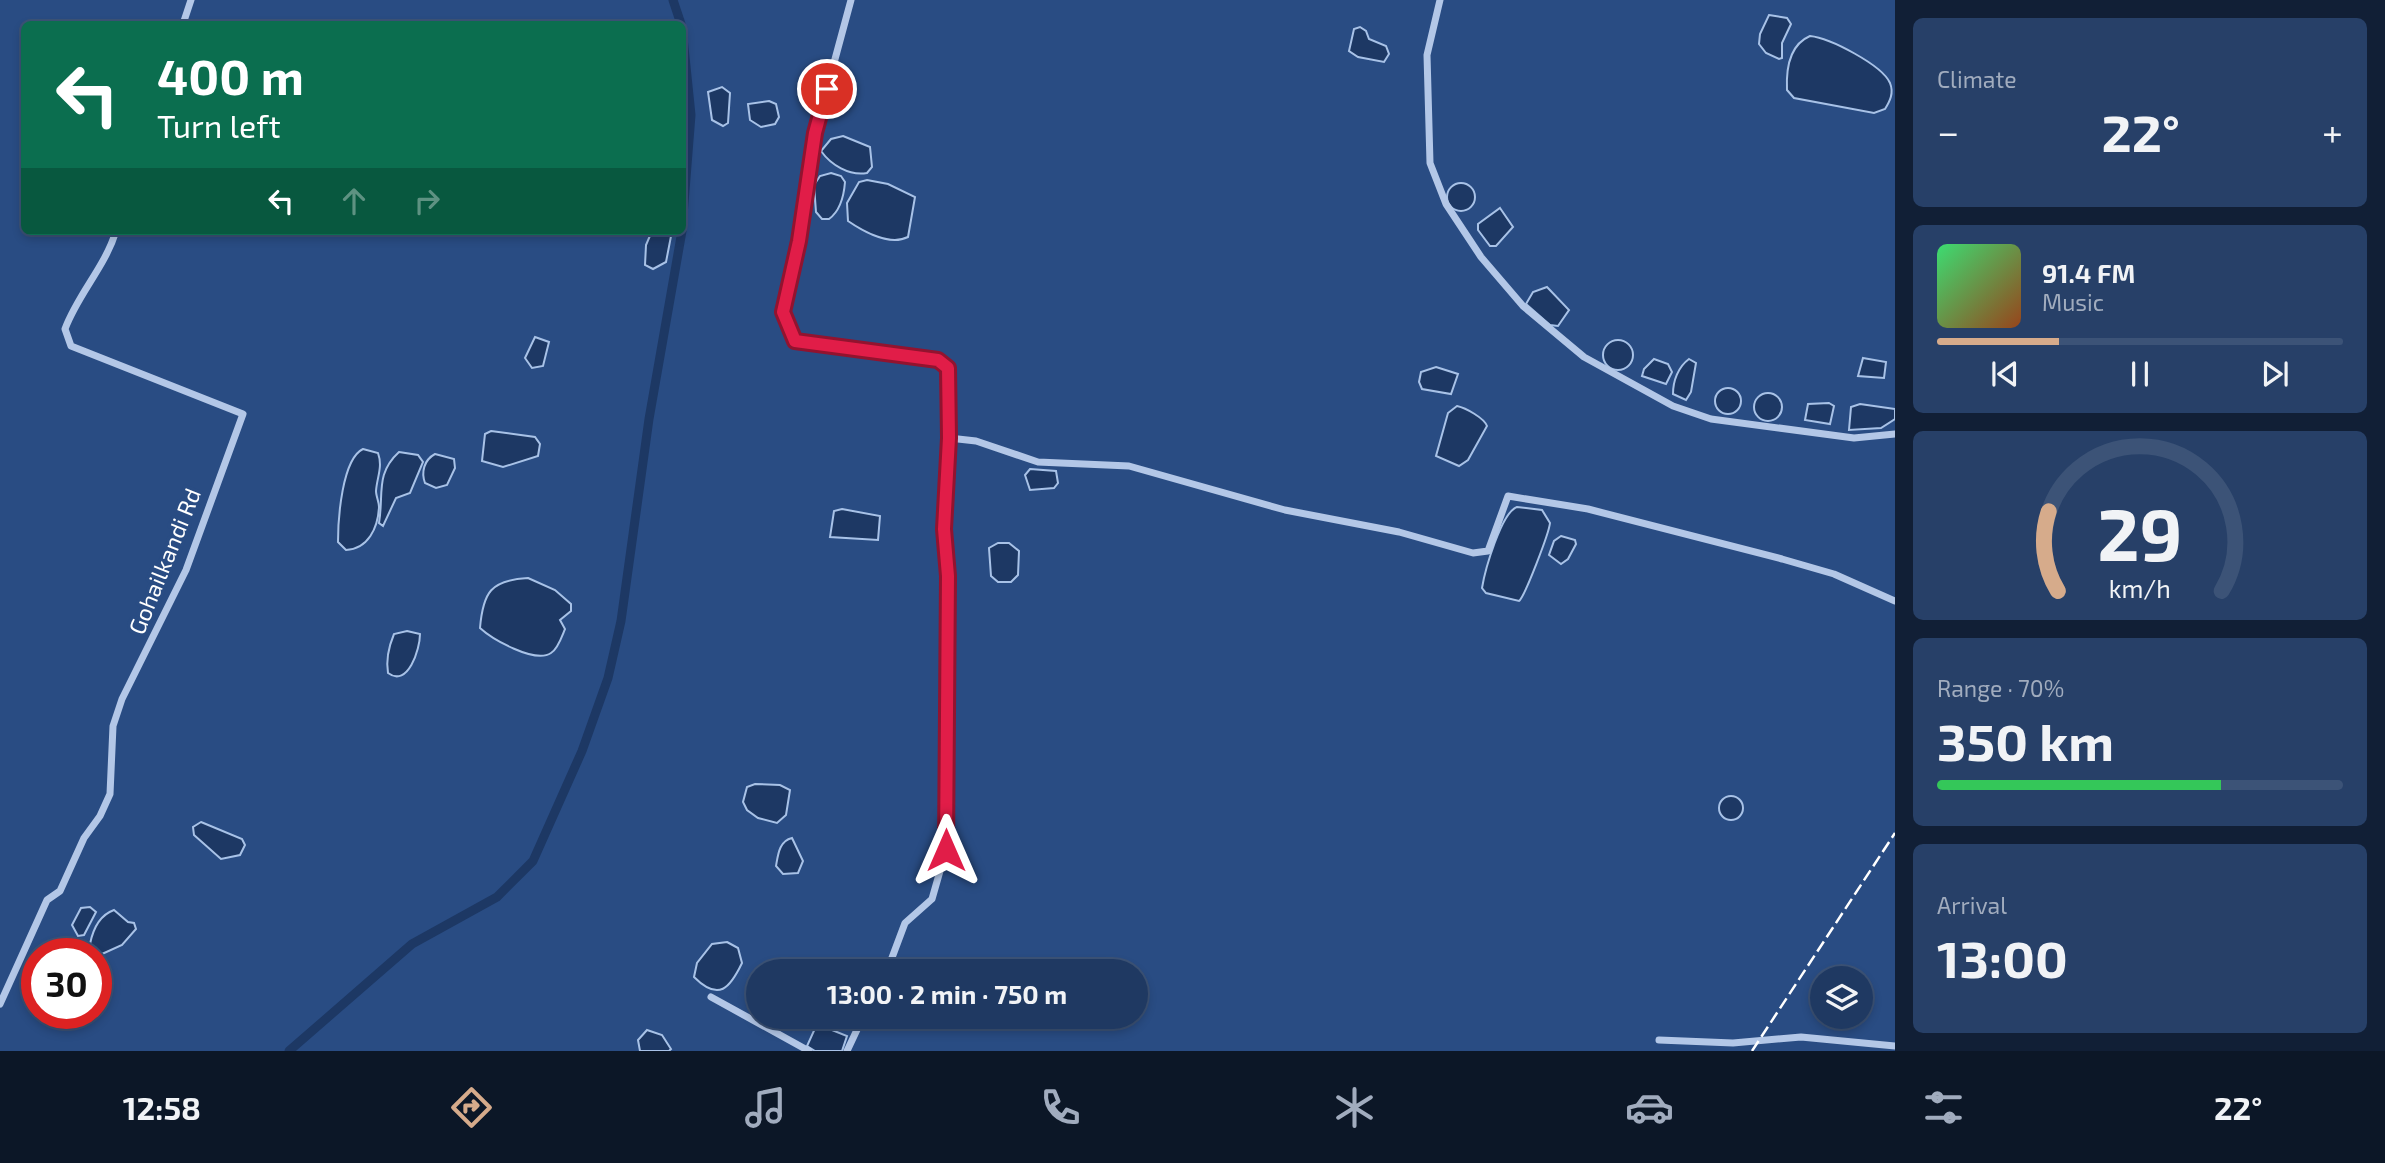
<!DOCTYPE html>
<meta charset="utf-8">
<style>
:root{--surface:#1f3962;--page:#274068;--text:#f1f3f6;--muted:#a1acbe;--line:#3c5377;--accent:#d6ab8b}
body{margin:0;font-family:"Exo 2",sans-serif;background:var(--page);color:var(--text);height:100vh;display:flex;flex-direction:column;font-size:26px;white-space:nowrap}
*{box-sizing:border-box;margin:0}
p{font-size:23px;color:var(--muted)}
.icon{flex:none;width:38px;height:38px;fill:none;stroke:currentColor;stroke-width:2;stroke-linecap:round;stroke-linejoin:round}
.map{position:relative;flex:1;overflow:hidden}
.panel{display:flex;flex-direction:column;gap:18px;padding:18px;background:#111f36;width:490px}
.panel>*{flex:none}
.banner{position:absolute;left:21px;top:21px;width:665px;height:214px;border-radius:10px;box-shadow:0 4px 10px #0003,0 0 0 2px var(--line);background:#0b6e4f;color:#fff;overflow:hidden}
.buttons{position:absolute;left:1810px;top:966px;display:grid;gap:14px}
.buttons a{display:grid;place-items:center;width:63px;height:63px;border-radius:50%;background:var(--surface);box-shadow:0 4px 10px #0003,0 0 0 2px var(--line);font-size:35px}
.speed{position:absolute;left:21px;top:938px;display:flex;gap:14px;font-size:35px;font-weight:700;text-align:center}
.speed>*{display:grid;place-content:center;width:91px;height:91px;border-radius:50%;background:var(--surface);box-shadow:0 4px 10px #0003,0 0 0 2px var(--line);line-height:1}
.speed .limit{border:10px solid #d22;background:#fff;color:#111}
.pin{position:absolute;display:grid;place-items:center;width:60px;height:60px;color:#fff;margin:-30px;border:4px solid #fff;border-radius:50%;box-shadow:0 2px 7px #0007}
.me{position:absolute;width:77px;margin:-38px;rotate:0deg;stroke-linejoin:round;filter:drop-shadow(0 0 5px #0008)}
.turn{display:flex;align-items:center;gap:24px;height:147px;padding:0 21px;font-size:32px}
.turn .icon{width:91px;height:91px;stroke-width:2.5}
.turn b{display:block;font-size:49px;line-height:60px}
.lanes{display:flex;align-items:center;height:66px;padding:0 21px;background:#0003;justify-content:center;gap:35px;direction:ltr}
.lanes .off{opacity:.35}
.big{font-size:52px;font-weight:700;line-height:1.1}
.panel .widget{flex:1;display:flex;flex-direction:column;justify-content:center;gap:10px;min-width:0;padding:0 24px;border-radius:10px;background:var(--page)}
.panel .dial{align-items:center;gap:0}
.dial svg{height:182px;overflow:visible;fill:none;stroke:var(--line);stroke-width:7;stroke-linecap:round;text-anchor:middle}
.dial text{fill:var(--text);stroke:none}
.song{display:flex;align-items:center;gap:21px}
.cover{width:84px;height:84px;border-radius:10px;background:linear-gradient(135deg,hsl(140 70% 55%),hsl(20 70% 35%))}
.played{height:7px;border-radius:4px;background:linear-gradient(90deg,var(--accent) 30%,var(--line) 30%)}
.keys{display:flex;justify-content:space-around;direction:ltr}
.heat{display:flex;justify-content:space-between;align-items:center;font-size:38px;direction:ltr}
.charge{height:10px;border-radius:5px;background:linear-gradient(90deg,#34c759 70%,var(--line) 0)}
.trip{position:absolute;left:746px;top:959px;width:402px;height:70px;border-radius:35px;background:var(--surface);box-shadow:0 4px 10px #0003,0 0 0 2px var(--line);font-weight:700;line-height:70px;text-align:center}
.tabs{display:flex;height:112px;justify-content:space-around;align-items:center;background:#0c1727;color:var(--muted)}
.tabs .icon{width:49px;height:49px}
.tabs .on{color:var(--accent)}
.tabs b{font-size:32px;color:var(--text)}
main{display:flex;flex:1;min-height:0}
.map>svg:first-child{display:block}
.water{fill:#1d3864;stroke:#a8c2e7;stroke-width:2}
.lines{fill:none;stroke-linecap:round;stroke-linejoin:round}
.canal{stroke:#1d3864;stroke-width:9}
.street{stroke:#b3c7e7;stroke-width:7}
.rail{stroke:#fff;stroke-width:2.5;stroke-dasharray:12 5;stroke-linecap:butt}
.route-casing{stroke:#92132f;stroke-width:18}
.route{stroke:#e11d48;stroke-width:12}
.labels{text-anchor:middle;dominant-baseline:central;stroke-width:7;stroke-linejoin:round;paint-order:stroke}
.street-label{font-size:23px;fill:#fff;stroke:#294c83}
</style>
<main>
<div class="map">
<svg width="1895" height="1051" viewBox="0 0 1895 1051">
<rect width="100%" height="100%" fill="#294c83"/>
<g class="water">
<path d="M 1769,15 L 1787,18 L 1791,24 L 1782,43 L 1782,58 L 1779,59 L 1766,53 L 1759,44 L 1760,34 Z"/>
<path d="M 1360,27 L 1366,31 L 1369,39 L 1386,46 L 1389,54 L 1384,62 L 1358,57 L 1349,51 L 1354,29 Z"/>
<path d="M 1810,36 C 1830,38 1882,65 1890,83 C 1894,93 1890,101 1885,109 L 1874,113 L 1794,98 L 1787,90 C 1786,69 1789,45 1810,36 Z"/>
<path d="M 722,87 L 730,93 L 728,123 L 723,126 L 712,120 L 708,92 Z"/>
<path d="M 769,101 L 776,104 L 779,117 L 775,124 L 761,127 L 750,120 L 748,104 Z"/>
<path d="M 843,136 L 870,147 L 872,167 L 867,173 C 849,176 831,165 821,151 L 831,139 Z"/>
<path d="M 831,173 L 841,176 L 845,182 C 844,195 840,211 829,219 L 822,219 L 816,212 L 814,185 L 820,176 Z"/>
<path d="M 867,180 L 888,184 L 915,197 L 908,237 C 890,246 864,232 848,221 L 847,203 L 859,182 Z"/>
<circle cx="1461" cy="197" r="14"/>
<path d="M 1500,208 L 1513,227 L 1496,246 L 1490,246 L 1478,230 L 1478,224 Z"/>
<path d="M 652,231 L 672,231 L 666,262 L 653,269 L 645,265 L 646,245 Z"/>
<path d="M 1547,287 L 1569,310 L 1558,326 L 1550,325 L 1526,304 L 1533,292 Z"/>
<path d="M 535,337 L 549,342 L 543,366 L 532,368 L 525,358 Z"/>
<circle cx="1618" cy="355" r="15"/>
<path d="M 1863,358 L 1886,362 L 1884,378 L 1858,376 Z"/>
<path d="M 1654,359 L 1668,364 L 1672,372 L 1666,384 L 1642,376 L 1644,369 Z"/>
<path d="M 1689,359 L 1696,363 L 1691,392 L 1686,400 L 1673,394 C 1673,381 1678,367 1689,359 Z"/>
<path d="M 1436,367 L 1458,374 L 1451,394 L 1422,389 L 1419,382 L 1421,372 Z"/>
<circle cx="1728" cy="401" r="13"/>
<circle cx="1768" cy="407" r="14"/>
<path d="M 1829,403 L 1834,406 L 1830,424 L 1805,420 L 1808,404 Z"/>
<path d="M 1860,404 L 1895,409 L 1895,419 L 1881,428 L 1849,430 L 1851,407 Z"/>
<path d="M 1457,406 C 1466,408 1484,418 1487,426 L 1468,460 L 1459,466 L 1436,456 L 1448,413 Z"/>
<path d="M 491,431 L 535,437 L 540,444 L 538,456 L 503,467 L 482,461 L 485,434 Z"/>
<path d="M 363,449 L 378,453 C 383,467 377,477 376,491 C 376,496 379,502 379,507 C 378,528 368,549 346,550 L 338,542 C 338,519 342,459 363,449 Z"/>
<path d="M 399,452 L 418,455 L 423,462 L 410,493 L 396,498 L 383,526 L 379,523 C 384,494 375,474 399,452 Z"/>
<path d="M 435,454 L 454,459 L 455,468 L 447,485 L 436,488 L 425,483 C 421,472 424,460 435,454 Z"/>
<path d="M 1030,469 L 1056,471 L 1058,483 L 1054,488 L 1030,490 L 1025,475 Z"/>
<path d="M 1517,507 L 1542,510 L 1550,523 C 1549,533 1525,596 1519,601 L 1486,593 L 1482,588 C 1485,570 1501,513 1517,507 Z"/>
<path d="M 842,509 L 880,516 L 878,540 L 830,537 L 834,511 Z"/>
<path d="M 1561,536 L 1575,540 L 1576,544 L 1568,559 L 1561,564 L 1549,555 L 1554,541 Z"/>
<path d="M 998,543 L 1009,543 L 1019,551 L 1018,575 L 1011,582 L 998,582 L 991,576 L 989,548 Z"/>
<path d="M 528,578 L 555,590 L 571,604 L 571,611 L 560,620 L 565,629 C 562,636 558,649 551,653 C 535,664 492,639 480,628 C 483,592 491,580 528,578 Z"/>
<path d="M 407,631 L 420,634 C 420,649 408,688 388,673 C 386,661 389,646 394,634 Z"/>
<path d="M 755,784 L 780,785 L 790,790 L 786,815 L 777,823 L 758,818 L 747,810 L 743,802 L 747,787 Z"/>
<circle cx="1731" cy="808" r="12"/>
<path d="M 201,822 L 242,839 L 245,845 L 240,855 L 221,859 L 194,835 L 193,827 Z"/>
<path d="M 792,838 L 803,861 L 798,873 L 783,874 L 776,866 C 778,855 779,841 792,838 Z"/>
<path d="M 90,907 L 96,912 L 84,935 L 78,936 L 72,925 L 81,908 Z"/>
<path d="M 114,910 L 128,922 L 134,923 L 136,929 L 122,945 L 102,954 L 90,944 C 93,929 100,915 114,910 Z"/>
<path d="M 727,942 L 738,948 L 742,963 C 730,988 719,1002 694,977 L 697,963 L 712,944 Z"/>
<path d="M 817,1024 L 847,1036 L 842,1051 L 815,1051 L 807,1046 Z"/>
<path d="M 647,1030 L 662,1035 L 671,1049 L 669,1051 L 640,1051 L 638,1040 Z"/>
</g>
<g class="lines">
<g class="canal">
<path d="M 673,0 L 681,24"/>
<path d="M 682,28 L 691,115 L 682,228"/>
<path d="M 289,1051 L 412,944 L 497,897 L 533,861 L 582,751 L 608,678 L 621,621 L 649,419 L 682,231"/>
</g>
<g class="street">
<path d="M 851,0 L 815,133 L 799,241 L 783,312 L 795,342 L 938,360 L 948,368 L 949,438 L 944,529 L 948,575 L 946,850 L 932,899 L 905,923 L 887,971"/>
<path d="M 1440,0 L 1427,55 L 1430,163 L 1446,204 L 1481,257 L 1523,306 L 1584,357 L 1673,406 L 1711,419 L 1854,438 L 1895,434"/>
<path d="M 183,24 L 191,0"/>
<path d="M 949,438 L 976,441 L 1038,462 L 1129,466 L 1285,510 L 1399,532 L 1473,553 L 1488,551 L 1508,496 L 1588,509 L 1782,559 L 1834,574 L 1895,601"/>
<path d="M 711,997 L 809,1051"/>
<path d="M 0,1004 L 47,900 L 60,891 L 84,838 L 100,816 L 110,794 L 113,726 L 122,699 L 186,570 L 243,414 L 71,346 L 65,329 C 78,294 105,267 116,231"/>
<path d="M 1659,1040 L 1733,1043 L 1801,1037 L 1895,1046"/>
<path d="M 847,1051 L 863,1017"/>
</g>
<path class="rail" d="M 1752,1051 L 1895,833"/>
</g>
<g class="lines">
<g class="route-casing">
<path id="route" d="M 827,89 L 815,133 L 799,241 L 783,312 L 795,341 L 938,360 L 948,368 L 949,438 L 944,529 L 948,576 L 946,850"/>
</g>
<use href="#route" class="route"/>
</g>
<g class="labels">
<g class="street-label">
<text transform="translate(164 561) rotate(-68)">Gohailkandi Rd</text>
</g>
</g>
</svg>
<div class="buttons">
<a><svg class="icon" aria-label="layers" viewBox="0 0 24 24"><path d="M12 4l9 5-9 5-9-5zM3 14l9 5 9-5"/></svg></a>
</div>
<div class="speed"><div class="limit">30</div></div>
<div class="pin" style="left:827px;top:89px;background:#d93025"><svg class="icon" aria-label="arrive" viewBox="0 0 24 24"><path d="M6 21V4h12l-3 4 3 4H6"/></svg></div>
<svg class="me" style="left:946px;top:850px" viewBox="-20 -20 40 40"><path d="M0-17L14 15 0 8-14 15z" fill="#e11d48" stroke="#fff" stroke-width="4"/></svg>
<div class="trip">13:00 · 2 min · 750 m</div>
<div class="banner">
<div class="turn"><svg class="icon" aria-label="left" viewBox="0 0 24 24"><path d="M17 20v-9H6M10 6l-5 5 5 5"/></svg><div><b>400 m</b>Turn left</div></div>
<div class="lanes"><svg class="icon" aria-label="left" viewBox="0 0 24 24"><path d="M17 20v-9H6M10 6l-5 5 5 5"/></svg><svg class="icon off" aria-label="ahead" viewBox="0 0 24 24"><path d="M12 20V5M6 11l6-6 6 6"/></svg><svg class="icon off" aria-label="right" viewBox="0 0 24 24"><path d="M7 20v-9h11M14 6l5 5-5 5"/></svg></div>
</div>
</div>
<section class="panel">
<div class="widget"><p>Climate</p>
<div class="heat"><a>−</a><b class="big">22°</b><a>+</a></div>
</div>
<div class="widget">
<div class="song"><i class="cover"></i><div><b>91.4 FM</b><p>Music</p></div></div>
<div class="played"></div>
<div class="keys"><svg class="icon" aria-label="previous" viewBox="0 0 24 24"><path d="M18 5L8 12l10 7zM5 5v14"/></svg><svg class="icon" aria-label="pause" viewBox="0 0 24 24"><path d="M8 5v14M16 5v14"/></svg><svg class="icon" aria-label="next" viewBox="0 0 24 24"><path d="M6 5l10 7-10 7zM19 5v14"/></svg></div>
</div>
<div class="widget dial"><svg viewBox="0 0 100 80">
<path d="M14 69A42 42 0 1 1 86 69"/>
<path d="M14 69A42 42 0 0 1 10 34" stroke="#d6ab8b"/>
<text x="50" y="56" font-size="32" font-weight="700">29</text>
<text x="50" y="72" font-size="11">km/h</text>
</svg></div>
<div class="widget"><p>Range · 70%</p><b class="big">350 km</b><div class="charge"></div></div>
<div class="widget"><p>Arrival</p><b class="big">13:00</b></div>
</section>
</main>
<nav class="tabs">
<b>12:58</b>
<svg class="icon on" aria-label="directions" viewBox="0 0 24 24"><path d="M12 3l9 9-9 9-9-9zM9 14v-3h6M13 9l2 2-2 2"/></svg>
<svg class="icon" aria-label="music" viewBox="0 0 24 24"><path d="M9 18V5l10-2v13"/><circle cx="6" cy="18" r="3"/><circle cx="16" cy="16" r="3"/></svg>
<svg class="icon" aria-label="phone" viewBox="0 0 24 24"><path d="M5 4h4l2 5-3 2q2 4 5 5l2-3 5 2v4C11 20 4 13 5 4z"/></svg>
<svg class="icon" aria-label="climate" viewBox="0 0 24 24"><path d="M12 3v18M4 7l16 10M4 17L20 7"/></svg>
<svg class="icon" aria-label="car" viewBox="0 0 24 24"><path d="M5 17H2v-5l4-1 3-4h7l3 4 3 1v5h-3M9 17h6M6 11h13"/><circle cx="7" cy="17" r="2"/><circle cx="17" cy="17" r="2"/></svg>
<svg class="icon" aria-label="filters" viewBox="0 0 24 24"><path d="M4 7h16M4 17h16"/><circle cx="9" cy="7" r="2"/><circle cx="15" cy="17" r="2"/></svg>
<b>22°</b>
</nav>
